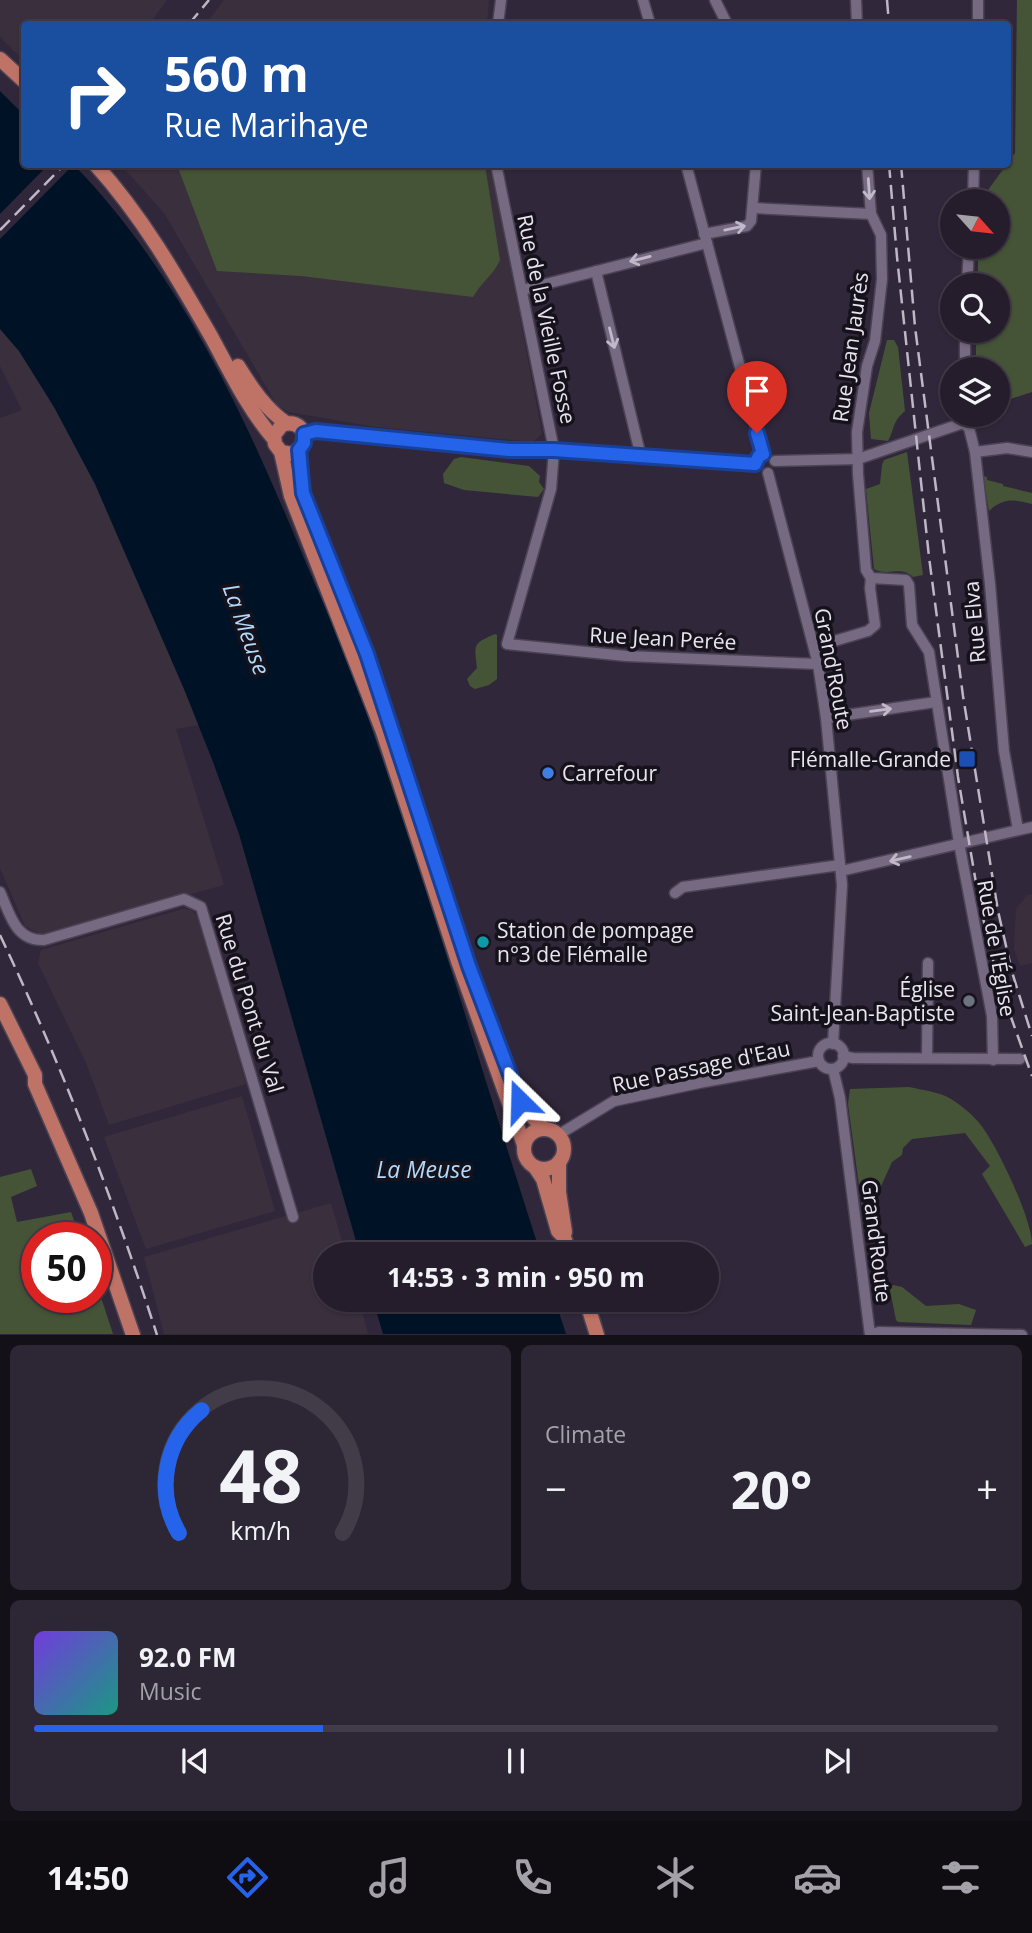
<!DOCTYPE html>
<meta charset="utf-8">
<style>
:root{--surface:#251d2c;--page:#2d2634;--text:#f1f3f6;--muted:#a3a2a9;--line:#423b48;--accent:#2563eb}
body{margin:0;font-family:"Open Sans",sans-serif;background:var(--page);color:var(--text);height:100vh;display:flex;flex-direction:column;font-size:26px;white-space:nowrap}
*{box-sizing:border-box;margin:0}
p{font-size:23px;color:var(--muted)}
.icon{flex:none;width:38px;height:38px;fill:none;stroke:currentColor;stroke-width:2;stroke-linecap:round;stroke-linejoin:round}
.map{position:relative;height:1335px;overflow:hidden}
.panel{display:flex;flex-direction:column;gap:10px;padding:10px;background:#141018;flex:1}
.panel>*{flex:none}
.banner{position:absolute;left:21px;top:21px;width:990px;height:147px;border-radius:7px;box-shadow:0 2px 5px #0004,0 0 0 2px var(--line);background:#1a4fa0;color:#fff;overflow:hidden}
.needle{width:46px;rotate:117deg}
.buttons{position:absolute;left:940px;top:189px;display:grid;gap:14px}
.buttons a{display:grid;place-items:center;width:70px;height:70px;border-radius:50%;background:var(--surface);box-shadow:0 2px 5px #0004,0 0 0 2px var(--line);font-size:35px}
.speed{position:absolute;left:21px;top:1222px;display:flex;gap:14px;font-size:35px;font-weight:700;text-align:center}
.speed>*{display:grid;place-content:center;width:91px;height:91px;border-radius:50%;background:var(--surface);box-shadow:0 2px 5px #0004,0 0 0 2px var(--line);line-height:1}
.speed .limit{border:10px solid #d22;background:#fff;color:#111}
.pin{position:absolute;display:grid;place-items:center;width:60px;height:60px;color:#fff;margin:-72px -30px;border-radius:50% 50% 50% 0;rotate:-45deg;box-shadow:0 0 7px #0007}
.pin .icon{rotate:45deg}
.me{position:absolute;width:77px;margin:-38px;rotate:338deg;stroke-linejoin:round;filter:drop-shadow(0 0 5px #0008)}
.turn{display:flex;align-items:center;gap:24px;height:147px;padding:0 28px;font-size:32px}
.turn .icon{width:91px;height:91px;stroke-width:2.5}
.turn b{display:block;font-size:49px;line-height:60px}
.big{font-size:52px;font-weight:700;line-height:1.1}
.panel .tile{flex:1;display:flex;flex-direction:column;justify-content:center;gap:10px;min-width:0;padding:0 24px;border-radius:10px;background:var(--page)}
.panel .dial{align-items:center;gap:0}
.dial svg{height:182px;overflow:visible;fill:none;stroke:var(--line);stroke-width:7;stroke-linecap:round;text-anchor:middle}
.dial text{fill:var(--text);stroke:none}
.song{display:flex;align-items:center;gap:21px}
.cover{width:84px;height:84px;border-radius:10px;background:linear-gradient(135deg,hsl(260 70% 55%),hsl(170 70% 35%))}
.played{height:7px;border-radius:4px;background:linear-gradient(90deg,var(--accent) 30%,var(--line) 30%)}
.keys{display:flex;justify-content:space-around;direction:ltr}
.heat{display:flex;justify-content:space-between;align-items:center;font-size:38px;direction:ltr}
.panel .tiles{flex:1;display:grid;gap:10px;grid-template-columns:1fr 1fr}
.tile:last-child{grid-column:span 2}
.trip{position:absolute;left:313px;top:1242px;width:406px;height:70px;border-radius:35px;background:var(--surface);box-shadow:0 2px 5px #0004,0 0 0 2px var(--line);font-weight:700;line-height:70px;text-align:center}
.tabs{display:flex;height:112px;justify-content:space-around;align-items:center;background:#0f0c12;color:var(--muted)}
.tabs .icon{width:49px;height:49px}
.tabs .selected{color:var(--accent)}
.tabs b{font-size:32px;color:var(--text)}
.map>svg:first-child{display:block}
.industrial{fill:#3a2f3d}
.education{fill:#3b2e3c}
.green{fill:#455437}
.water{fill:#001326}
.pier{fill:#31273b}
.lines{fill:none;stroke-linecap:round;stroke-linejoin:round}
.minor-casing{stroke:#4b4354;stroke-width:13}
.major-casing{stroke:#4b4354;stroke-width:17}
.minor{stroke:#756a82;stroke-width:10}
.major{stroke:#bf7266;stroke-width:14}
.rail{stroke:#beb8c6;stroke-width:2.5;stroke-dasharray:14 7;stroke-linecap:butt}
.oneway{stroke:#c1b9ca}
.route-casing{stroke:#184099;stroke-width:18}
.route{stroke:#2563eb;stroke-width:12}
.transit-dot{fill:#1a4fb4;stroke:#16121b;stroke-width:2.5}
.shop-dot{fill:#3f7fe0;stroke:#16121b;stroke-width:2.5}
.culture-dot{fill:#0f9aa8;stroke:#16121b;stroke-width:2.5}
.worship-dot{fill:#6b7280;stroke:#16121b;stroke-width:2.5}
.labels{text-anchor:middle;dominant-baseline:central;stroke-width:7;stroke-linejoin:round;paint-order:stroke}
.street-label{font-size:21px;fill:#eae4f1;stroke:#16121b}
.poi-label{font-size:21px;fill:#eae4f1;stroke:#16121b;text-anchor:end}
.water-label{font-size:23px;font-style:italic;fill:#b2dafd;stroke:#16121b}
</style>
<div class="map">
<svg width="1032" height="1335" viewBox="0 0 1032 1335">
<rect width="100%" height="100%" fill="#31273b"/>
<g class="industrial">
<path d="M 0,0 L 167,0 L 149,24 L 24,24 L 24,61 L 0,37 Z"/>
<path d="M 224,0 L 489,0 L 487,24 L 206,24 Z"/>
<path d="M 121,165 L 491,165 L 542,434 L 533,442 L 376,427 L 289,412 L 277,405 L 164,213 Z"/>
<path d="M 0,329 L 19,351 L 54,407 L 95,484 L 184,689 L 199,725 L 176,729 L 224,885 L 42,935 L 25,926 L 0,868 L 0,418 L 22,410 L 0,366 Z"/>
<path d="M 183,909 L 191,910 L 198,917 L 246,1084 L 109,1125 L 86,1063 L 38,963 L 41,950 Z"/>
<path d="M 242,1096 L 275,1211 L 146,1249 L 104,1137 Z"/>
<path d="M 331,1203 L 346,1255 L 326,1255 L 326,1300 L 359,1300 L 368,1334 L 164,1334 L 144,1257 Z"/>
</g>
<path class="education" d="M 1027,895 L 1032,895 L 1032,963 L 1020,966 L 1014,949 L 1016,909 Z"/>
<g class="green">
<path d="M 1017,0 L 1032,0 L 1032,392 L 998,403 L 998,369 L 976,369 L 976,331 L 998,331 L 998,285 L 978,285 L 978,247 L 998,247 L 998,201 L 980,201 L 1015,153 Z"/>
<path d="M 177,165 L 485,165 L 500,260 C 494,274 481,283 473,297 L 301,276 L 217,271 Z"/>
<path d="M 887,340 L 894,340 L 898,347 L 905,411 C 892,422 895,428 888,441 L 871,439 L 869,413 Z"/>
<path d="M 907,452 L 923,575 L 913,577 C 900,565 888,577 874,569 L 866,489 L 880,484 L 882,465 L 884,460 Z"/>
<path d="M 461,457 L 529,466 L 540,476 L 539,482 L 544,489 L 538,497 L 464,490 L 444,483 L 443,474 L 454,459 Z"/>
<path d="M 983,476 L 987,477 L 987,480 L 1003,484 L 1003,486 L 1032,493 L 1032,504 C 1013,499 1003,498 989,511 Z"/>
<path d="M 495,634 L 497,635 L 497,679 L 489,685 L 475,689 L 470,686 L 467,679 L 477,668 C 475,645 471,644 495,634 Z"/>
<path d="M 909,1087 C 922,1090 940,1092 951,1099 C 961,1105 973,1115 980,1124 C 997,1145 1032,1219 1032,1244 L 1025,1247 L 982,1174 L 990,1166 L 965,1133 L 912,1139 L 903,1148 L 902,1155 L 892,1162 L 872,1206 L 862,1208 L 848,1104 L 850,1089 Z"/>
<path d="M 31,1169 L 37,1186 L 11,1197 L 17,1222 L 71,1212 L 80,1237 L 37,1237 L 37,1297 L 96,1297 L 96,1282 L 113,1334 L 0,1334 L 0,1177 Z"/>
<path d="M 893,1285 L 902,1287 L 926,1306 L 959,1304 L 976,1310 L 971,1325 L 898,1322 L 896,1320 L 890,1290 Z"/>
</g>
<g class="water">
<path d="M 0,91 L 24,115 L 24,164 L 74,165 C 180,274 246,418 303,556 C 320,597 339,637 354,678 C 422,868 479,1063 541,1255 L 360,1255 L 239,834 L 213,762 L 184,689 L 95,484 L 54,407 L 19,351 L 0,329 Z"/>
<path d="M 373,1300 L 555,1300 L 566,1334 L 383,1334 Z"/>
</g>
<path class="pier" d="M 48,165 L 73,165 L 0,239 L 0,214 Z"/>
<g class="lines">
<g class="minor-casing">
<g id="minor">
<path d="M 643,0 L 650,24"/>
<path d="M 715,0 L 727,24"/>
<path d="M 856,0 L 857,24"/>
<path d="M 498,24 L 501,0"/>
<path d="M 978,24 L 978,0"/>
<path d="M 496,164 L 554,450 L 551,489 L 507,644 L 626,656 L 818,664"/>
<path d="M 686,164 L 763,454"/>
<path d="M 867,164 L 871,214 L 881,235 L 882,279 L 875,341 L 867,366 L 857,432 L 858,474 L 866,570 L 871,578 L 906,580 L 909,585 L 912,625 L 929,652 L 959,843 L 992,1016 L 993,1060"/>
<path d="M 973,201 L 974,164"/>
<path d="M 754,208 L 871,214"/>
<path d="M 704,234 L 747,226 L 751,221 L 756,164"/>
<path d="M 596,271 L 641,457"/>
<path d="M 967,285 L 969,247"/>
<path d="M 522,290 L 707,243"/>
<path d="M 965,331 L 965,369"/>
<path d="M 968,415 L 963,423 L 969,428 L 975,452 L 990,584 L 1004,751 L 1018,830"/>
<path d="M 304,434 L 316,431 L 509,450 L 554,450 L 755,464"/>
<path d="M 975,452 L 1007,448 L 1032,452"/>
<path d="M 775,461 L 858,459 L 963,423"/>
<path d="M 768,473 L 818,664 L 826,718 L 842,885 L 833,1044"/>
<path d="M 814,647 L 868,631 L 875,625 L 870,588 L 871,578"/>
<path d="M 826,718 L 936,702"/>
<path d="M 841,871 L 1032,827"/>
<path d="M 0,892 C 10,914 15,941 44,940 L 184,899 L 201,907 L 293,1217"/>
<path d="M 675,893 L 683,887 L 840,865"/>
<circle cx="831" cy="1056" r="13"/>
<path d="M 843,1056 L 853,1058 L 1020,1059"/>
<path d="M 927,1057 L 928,963"/>
<path d="M 833,1069 L 840,1098 L 870,1335"/>
<path d="M 558,1135 L 614,1101 L 704,1082 L 819,1061"/>
<path d="M 871,1335 L 879,1332 L 1022,1335"/>
</g>
</g>
<g class="major-casing">
<g id="major">
<path d="M 0,59 L 24,81"/>
<path d="M 95,164 C 143,217 177,277 212,338 C 231,373 248,409 274,439"/>
<path d="M 238,366 C 251,387 265,408 286,423"/>
<path d="M 299,450 L 303,493 L 367,655 L 392,731"/>
<path d="M 281,452 L 292,454 L 302,447 L 304,434 C 300,424 292,421 282,425 L 274,435 L 275,444 L 281,452 L 291,496 L 383,732 L 459,964 L 524,1145"/>
<path d="M 0,1004 L 35,1075 L 35,1084 L 91,1213 L 133,1335"/>
<path d="M 510,1078 L 524,1108 L 544,1129"/>
<circle cx="544" cy="1149" r="20"/>
<path d="M 559,1162 L 559,1192 L 565,1232"/>
<path d="M 535,1167 L 543,1179 L 558,1231 L 564,1237 L 570,1255"/>
<path d="M 586,1300 L 597,1335"/>
</g>
</g>
<use href="#minor" class="minor"/>
<use href="#major" class="major"/>
<g class="rail">
<path d="M 887,0 L 889,24"/>
<path d="M 189,24 L 209,0"/>
<path d="M 889,164 L 897,257 L 929,557 L 958,777 L 976,883 L 989,947 L 1007,1006 L 1032,1076"/>
<path d="M 901,164 L 915,327 L 963,696 L 998,911 L 1012,972 L 1032,1036"/>
<path d="M 0,230 L 65,164"/>
<path d="M 0,935 C 61,1064 113,1198 157,1335"/>
</g>
</g>
<defs><path id="oneway-shaft" d="M-6 0H5M1.5-3L5.5 0L1.5 3" fill="none" stroke-width="1.6" stroke-linecap="round" stroke-linejoin="round" transform="scale(1.75)"/></defs>
<g class="oneway">
<use href="#oneway-shaft" transform="translate(869 189) rotate(86)"/>
<use href="#oneway-shaft" transform="translate(735 228) rotate(-12)"/>
<use href="#oneway-shaft" transform="translate(640 259) rotate(166)"/>
<use href="#oneway-shaft" transform="translate(612 338) rotate(76)"/>
<use href="#oneway-shaft" transform="translate(881 710) rotate(-8)"/>
<use href="#oneway-shaft" transform="translate(900 859) rotate(167)"/>
</g>
<g class="lines">
<g class="route-casing">
<path id="route" d="M 520,1101 L 469,966 L 367,654 L 303,493 L 299,450 L 304,443 L 304,434 L 316,431 L 509,450 L 554,450 L 755,464 L 759,456 L 763,454 L 757,433"/>
</g>
<use href="#route" class="route"/>
</g>
<rect class="transit-dot" x="958" y="750" width="18" height="18" rx="3.5"/>
<circle class="shop-dot" cx="548" cy="773" r="7"/>
<circle class="culture-dot" cx="483" cy="942" r="7"/>
<circle class="worship-dot" cx="969" cy="1001" r="7"/>
<g class="labels">
<g class="street-label">
<text transform="translate(547 319) rotate(78)">Rue de la Vieille Fosse</text>
<text transform="translate(850 347) rotate(-82)">Rue Jean Jaurès</text>
<text transform="translate(974 622) rotate(-95)">Rue Elva</text>
<text transform="translate(663 638) rotate(3)">Rue Jean Perée</text>
<text transform="translate(834 669) rotate(79)">Grand'Route</text>
<text transform="translate(997 948) rotate(80)">Rue de l'Église</text>
<text transform="translate(250 1003) rotate(73)">Rue du Pont du Val</text>
<text transform="translate(701 1066) rotate(-12)">Rue Passage d'Eau</text>
<text transform="translate(877 1241) rotate(83)">Grand'Route</text>
</g>
<g class="poi-label">
<text x="951" y="759">Flémalle-Grande</text>
<text x="562" y="773" text-anchor="start">Carrefour</text>
<text x="497" y="930" text-anchor="start">Station de pompage<tspan x="497" dy="24">n°3 de Flémalle</tspan></text>
<text x="955" y="989">Église<tspan x="955" dy="24">Saint-Jean-Baptiste</tspan></text>
</g>
<g class="water-label">
<text transform="translate(247 629) rotate(70)">La Meuse</text>
<text x="424" y="1169">La Meuse</text>
</g>
</g>
</svg>
<div class="buttons">
<a><svg class="needle" viewBox="-14 -14 28 28"><path d="M0-13l5 13h-10z" fill="#e53935"/><path d="M0 13l5-13h-10z" fill="#a3a2a9"/></svg></a>
<a><svg class="icon" aria-label="search" viewBox="0 0 24 24"><circle cx="10" cy="10" r="6"/><path d="M15 15l6 6"/></svg></a>
<a><svg class="icon" aria-label="layers" viewBox="0 0 24 24"><path d="M12 4l9 5-9 5-9-5zM3 14l9 5 9-5"/></svg></a>
</div>
<div class="speed"><div class="limit">50</div></div>
<div class="pin" style="left:757px;top:433px;background:#d93025"><svg class="icon" aria-label="arrive" viewBox="0 0 24 24"><path d="M6 21V4h12l-3 4 3 4H6"/></svg></div>
<svg class="me" style="left:520px;top:1101px" viewBox="-20 -20 40 40"><path d="M0-17L14 15 0 8-14 15z" fill="#2563eb" stroke="#fff" stroke-width="4"/></svg>
<div class="trip">14:53 · 3 min · 950 m</div>
<div class="banner">
<div class="turn"><svg class="icon" aria-label="right" viewBox="0 0 24 24"><path d="M7 20v-9h11M14 6l5 5-5 5"/></svg><div><b>560 m</b>Rue Marihaye</div></div>
</div>
</div>
<section class="panel">
<div class="tiles">
<div class="tile dial"><svg viewBox="0 0 100 80">
<path d="M14 69A42 42 0 1 1 86 69"/>
<path d="M14 69A42 42 0 0 1 24 15" stroke="#2563eb"/>
<text x="50" y="56" font-size="32" font-weight="700">48</text>
<text x="50" y="72" font-size="11">km/h</text>
</svg></div>
<div class="tile"><p>Climate</p>
<div class="heat"><a>−</a><b class="big">20°</b><a>+</a></div>
</div>
<div class="tile">
<div class="song"><i class="cover"></i><div><b>92.0 FM</b><p>Music</p></div></div>
<div class="played"></div>
<div class="keys"><svg class="icon" aria-label="previous" viewBox="0 0 24 24"><path d="M18 5L8 12l10 7zM5 5v14"/></svg><svg class="icon" aria-label="pause" viewBox="0 0 24 24"><path d="M8 5v14M16 5v14"/></svg><svg class="icon" aria-label="next" viewBox="0 0 24 24"><path d="M6 5l10 7-10 7zM19 5v14"/></svg></div>
</div>
</div>
</section>
<nav class="tabs">
<b>14:50</b>
<svg class="icon selected" aria-label="directions" viewBox="0 0 24 24"><path d="M12 3l9 9-9 9-9-9zM9 14v-3h6M13 9l2 2-2 2"/></svg>
<svg class="icon" aria-label="music" viewBox="0 0 24 24"><path d="M9 18V5l10-2v13"/><circle cx="6" cy="18" r="3"/><circle cx="16" cy="16" r="3"/></svg>
<svg class="icon" aria-label="phone" viewBox="0 0 24 24"><path d="M5 4h4l2 5-3 2q2 4 5 5l2-3 5 2v4C11 20 4 13 5 4z"/></svg>
<svg class="icon" aria-label="climate" viewBox="0 0 24 24"><path d="M12 3v18M4 7l16 10M4 17L20 7"/></svg>
<svg class="icon" aria-label="car" viewBox="0 0 24 24"><path d="M5 17H2v-5l4-1 3-4h7l3 4 3 1v5h-3M9 17h6M6 11h13"/><circle cx="7" cy="17" r="2"/><circle cx="17" cy="17" r="2"/></svg>
<svg class="icon" aria-label="filters" viewBox="0 0 24 24"><path d="M4 7h16M4 17h16"/><circle cx="9" cy="7" r="2"/><circle cx="15" cy="17" r="2"/></svg>
</nav>
